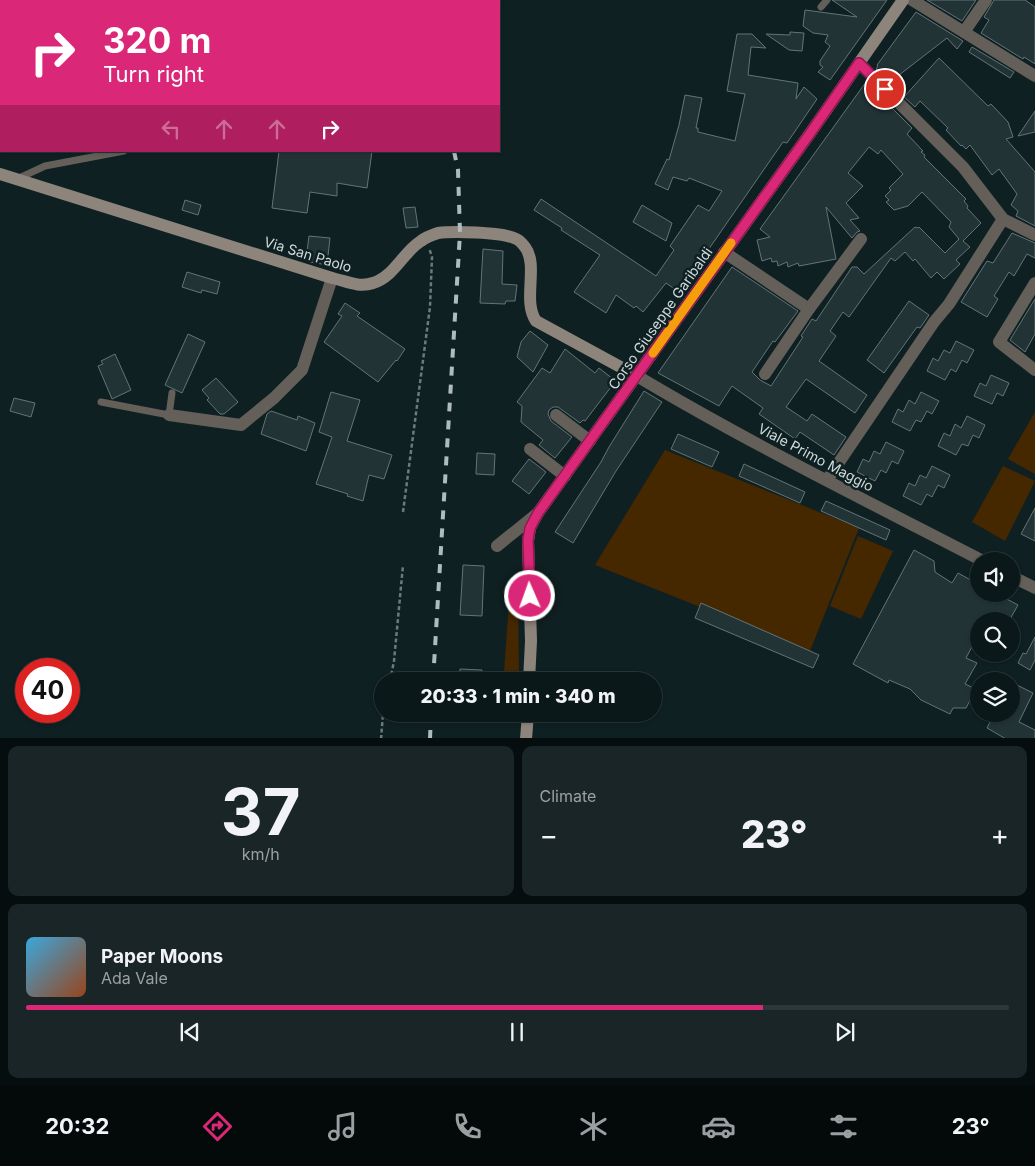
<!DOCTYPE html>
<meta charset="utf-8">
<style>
:root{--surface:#0b181a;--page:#192527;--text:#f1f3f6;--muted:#9aa0a2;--line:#2b3739;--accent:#db2777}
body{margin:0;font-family:Inter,sans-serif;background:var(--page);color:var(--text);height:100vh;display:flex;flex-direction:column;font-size:19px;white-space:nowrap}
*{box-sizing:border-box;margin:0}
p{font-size:16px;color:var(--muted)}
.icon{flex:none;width:28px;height:28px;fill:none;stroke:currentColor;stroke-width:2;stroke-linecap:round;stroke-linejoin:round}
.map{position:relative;height:738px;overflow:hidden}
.sheet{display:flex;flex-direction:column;gap:8px;padding:8px;background:#060d0e;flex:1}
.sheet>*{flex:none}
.top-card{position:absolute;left:0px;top:0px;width:500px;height:152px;box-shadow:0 1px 4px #0004,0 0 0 1px var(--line);background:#db2777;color:#fff;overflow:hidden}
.fabs{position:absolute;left:970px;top:552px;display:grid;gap:10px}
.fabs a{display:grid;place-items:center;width:50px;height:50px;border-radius:50%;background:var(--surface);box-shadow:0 1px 4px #0004,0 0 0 1px var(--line);font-size:25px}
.speed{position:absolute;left:15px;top:658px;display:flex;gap:10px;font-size:25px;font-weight:700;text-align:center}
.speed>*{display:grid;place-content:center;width:65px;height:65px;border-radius:50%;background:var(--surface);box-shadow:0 1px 4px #0004,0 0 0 1px var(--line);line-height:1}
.speed .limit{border:8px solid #d22;background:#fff;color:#111}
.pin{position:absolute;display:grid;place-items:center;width:42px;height:42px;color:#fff;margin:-21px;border:2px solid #fff;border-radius:50%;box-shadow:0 1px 5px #0007}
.me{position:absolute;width:55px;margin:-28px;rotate:358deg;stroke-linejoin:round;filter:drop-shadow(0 0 4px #0008)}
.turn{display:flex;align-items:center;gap:18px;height:105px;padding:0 20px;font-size:22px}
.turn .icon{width:65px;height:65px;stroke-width:2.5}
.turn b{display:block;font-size:35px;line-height:42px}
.lanes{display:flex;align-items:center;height:48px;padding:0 20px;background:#0003;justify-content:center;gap:25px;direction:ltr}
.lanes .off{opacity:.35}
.big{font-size:38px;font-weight:800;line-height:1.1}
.sheet .card{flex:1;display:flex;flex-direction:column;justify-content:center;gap:8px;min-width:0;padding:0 18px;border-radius:10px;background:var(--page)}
.sheet .dial{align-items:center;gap:0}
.dial b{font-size:65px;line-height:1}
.song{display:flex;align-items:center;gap:15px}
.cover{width:60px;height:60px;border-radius:8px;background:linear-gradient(135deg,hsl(200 70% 55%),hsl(20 70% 35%))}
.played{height:5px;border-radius:2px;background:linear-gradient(90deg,var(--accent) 75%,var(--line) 75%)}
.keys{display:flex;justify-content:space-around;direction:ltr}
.heat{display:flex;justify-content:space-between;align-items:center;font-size:28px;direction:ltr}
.sheet .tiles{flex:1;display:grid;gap:8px;grid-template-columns:1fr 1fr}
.card:last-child{grid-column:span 2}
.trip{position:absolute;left:374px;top:672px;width:288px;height:50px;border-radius:25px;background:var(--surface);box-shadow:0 1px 4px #0004,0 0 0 1px var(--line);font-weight:800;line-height:50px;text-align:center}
.dock{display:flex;height:80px;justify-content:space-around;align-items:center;background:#040a0a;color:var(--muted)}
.dock .icon{width:35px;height:35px}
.dock .selected{color:var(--accent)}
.dock b{font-size:22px;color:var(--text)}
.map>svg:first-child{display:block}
.green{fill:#452700}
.building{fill:#223336;stroke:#617578}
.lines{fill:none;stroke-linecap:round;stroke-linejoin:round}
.path{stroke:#6c7a7c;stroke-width:2.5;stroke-dasharray:4 2.5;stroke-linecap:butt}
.lane{stroke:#645f59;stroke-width:7}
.street{stroke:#645f59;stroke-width:12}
.secondary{stroke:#8d847c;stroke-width:12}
.rail{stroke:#b0bbbd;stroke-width:4;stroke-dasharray:9 9;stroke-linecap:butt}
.route-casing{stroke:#8e194d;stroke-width:12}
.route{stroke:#db2777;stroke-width:9}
.slow{stroke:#f59e0b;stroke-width:9}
.labels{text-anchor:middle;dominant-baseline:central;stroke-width:5;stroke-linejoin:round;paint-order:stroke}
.street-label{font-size:14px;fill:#d0dadc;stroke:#0f2022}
</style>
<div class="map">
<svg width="1035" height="739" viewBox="0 0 1035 739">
<rect width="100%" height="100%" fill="#0f2022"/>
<g class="green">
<path d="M 1035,412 L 1035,474 L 1008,459 Z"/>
<path d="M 665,450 L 859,528 L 810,651 L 595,565 Z"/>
<path d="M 1003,466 L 1035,481 L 1005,541 L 972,522 Z"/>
<path d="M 858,536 L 893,551 L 861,619 L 830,606 Z"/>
<path d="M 509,602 L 518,603 L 519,673 L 504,672 Z"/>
</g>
<g class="building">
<path d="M 832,0 L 887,0 L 830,80 L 818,72 L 823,67 L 820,65 L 820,61 L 830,46 L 825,42 L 828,35 L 813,33 L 803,26 L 805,10 L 857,17 Z"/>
<path d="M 927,0 L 976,0 L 962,21 Z"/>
<path d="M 994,0 L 1025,0 L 1035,7 L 1035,64 L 1024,57 L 1023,59 L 981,33 L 989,20 L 984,17 Z"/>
<path d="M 916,12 L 963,41 L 957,49 L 947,38 L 890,82 L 876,69 L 878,66 L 877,65 Z"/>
<path d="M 790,32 L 804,33 L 802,51 L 789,50 L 766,34 L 790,35 Z"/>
<path d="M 737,34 L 752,34 L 766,48 L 751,47 L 748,75 L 798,83 L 796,99 L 804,87 L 817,99 L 787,143 L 783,142 L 679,292 L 666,283 L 643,312 L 636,306 L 634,308 L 616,295 L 606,313 L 574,292 L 600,255 L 561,230 L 562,228 L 534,210 L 541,199 L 656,276 L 674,250 L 670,246 L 698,205 L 709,211 L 722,191 L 689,178 L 687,181 L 673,177 L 668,190 L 655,184 L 667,159 L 669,160 L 679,125 L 685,95 L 702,98 L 696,128 L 698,128 L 698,132 L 735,141 L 745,94 L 727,91 Z"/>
<path d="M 972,47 L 1014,72 L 1010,78 L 969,52 Z"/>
<path d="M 939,58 L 988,106 L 991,104 L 1008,122 L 1013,137 L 1006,139 L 1035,172 L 1035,226 L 1016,216 L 1018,211 L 1011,205 L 1017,194 L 999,169 L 992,175 L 970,145 L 966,149 L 962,145 L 961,146 L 946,130 L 948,128 L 920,101 L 915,107 L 904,97 Z"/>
<path d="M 866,82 L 912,128 L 907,134 L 923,151 L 921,152 L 925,155 L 924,157 L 966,199 L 964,201 L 968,206 L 967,208 L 981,223 L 963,241 L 970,247 L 956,260 L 960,264 L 944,279 L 937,272 L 931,278 L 915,259 L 913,261 L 905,252 L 895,261 L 891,258 L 849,317 L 843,312 L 830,331 L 836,336 L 819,361 L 867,395 L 855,413 L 806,379 L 786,407 L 807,421 L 812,414 L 846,437 L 834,455 L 800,432 L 795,439 L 759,414 L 763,408 L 732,386 L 719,406 L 658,373 L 732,267 L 798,311 L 775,342 L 773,341 L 752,372 L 760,380 L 771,386 L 803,337 L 801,336 L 812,319 L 816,321 L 852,267 L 857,267 L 864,274 L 915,227 L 917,228 L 919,227 L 945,253 L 959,239 L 949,227 L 951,222 L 922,192 L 908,206 L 894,210 L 886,202 L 889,200 L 885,196 L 891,190 L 889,188 L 903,174 L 881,150 L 878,154 L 869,147 L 848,173 L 863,186 L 846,203 L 859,218 L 850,220 L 860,231 L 857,232 L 852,238 L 826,207 L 836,259 L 799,266 L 798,263 L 788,267 L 787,262 L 778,266 L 777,261 L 772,262 L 771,258 L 762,261 L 757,240 L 770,237 L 760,229 Z"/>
<path d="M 1035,111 L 1035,132 L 1018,136 Z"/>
<path d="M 279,151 L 372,151 L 367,188 L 337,183 L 337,196 L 310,192 L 307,213 L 272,208 Z"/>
<path d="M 185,200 L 201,205 L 198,215 L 182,210 Z"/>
<path d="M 642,205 L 672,223 L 666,241 L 633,222 Z"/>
<path d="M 415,207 L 418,227 L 406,228 L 403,208 Z"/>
<path d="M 1012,233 L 1035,243 L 1035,258 L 1027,254 L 1014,276 L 1009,272 L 994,296 L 998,299 L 987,317 L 961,302 L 987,261 L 993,263 Z"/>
<path d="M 309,236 L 330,238 L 327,265 L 310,262 L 309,259 L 306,259 Z"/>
<path d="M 483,249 L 503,251 L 502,284 L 517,285 L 515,301 L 506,301 L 505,304 L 480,303 Z"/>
<path d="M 187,272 L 220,282 L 217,294 L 202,290 L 201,293 L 182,287 Z"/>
<path d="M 1035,299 L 1035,334 L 1025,352 L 1010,340 Z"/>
<path d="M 909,301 L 929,315 L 920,328 L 917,327 L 884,373 L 867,360 Z"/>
<path d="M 345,303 L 360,313 L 357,316 L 405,349 L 397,361 L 396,360 L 378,382 L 324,342 L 342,316 L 338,314 Z"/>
<path d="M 530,331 L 548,345 L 533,372 L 517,357 L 521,342 Z"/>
<path d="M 188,334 L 205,342 L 182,393 L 165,385 Z"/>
<path d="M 956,341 L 974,350 L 967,363 L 962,360 L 956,372 L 951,369 L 945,380 L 927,371 L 933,358 L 938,361 L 944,350 L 950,353 Z"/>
<path d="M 565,349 L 595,373 L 599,368 L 613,379 L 609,385 L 611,387 L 585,421 L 583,420 L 580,423 L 558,407 L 553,407 L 549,410 L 548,414 L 551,421 L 572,437 L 555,458 L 539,445 L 543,440 L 521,422 L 522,406 L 517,402 L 542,368 L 550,373 Z"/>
<path d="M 115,354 L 131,390 L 112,399 L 98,366 L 103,364 L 101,361 Z"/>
<path d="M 991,375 L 1009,383 L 1003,396 L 997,393 L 992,404 L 974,396 L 980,383 L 986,386 Z"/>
<path d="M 216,378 L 238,402 L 224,414 L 220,414 L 207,400 L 209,398 L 202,390 Z"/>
<path d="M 644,391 L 662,402 L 616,471 L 573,543 L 555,532 L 601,462 L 609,447 Z"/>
<path d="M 331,392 L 360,400 L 347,441 L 392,455 L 384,479 L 369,475 L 363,501 L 347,496 L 348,494 L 316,484 L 332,437 L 319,432 Z"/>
<path d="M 921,392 L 939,401 L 932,414 L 927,411 L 921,422 L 916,420 L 910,431 L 892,422 L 898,409 L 903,412 L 909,400 L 915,404 Z"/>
<path d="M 14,398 L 35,403 L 31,417 L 10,411 Z"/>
<path d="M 271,411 L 297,420 L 298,416 L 315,423 L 306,451 L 261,434 L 267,414 Z"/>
<path d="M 967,416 L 985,425 L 979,438 L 973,435 L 968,446 L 962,444 L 956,455 L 938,446 L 944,433 L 950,436 L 955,424 L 961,428 Z"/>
<path d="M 678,434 L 719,452 L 712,467 L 671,449 Z"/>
<path d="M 886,442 L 904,451 L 898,464 L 892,461 L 886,473 L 881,470 L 875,481 L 857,472 L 863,459 L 869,462 L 874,451 L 880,454 Z"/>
<path d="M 477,453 L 495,454 L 494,475 L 476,474 Z"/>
<path d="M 529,459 L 546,472 L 529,494 L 512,481 Z"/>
<path d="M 744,464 L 805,492 L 800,503 L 739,476 Z"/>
<path d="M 932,466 L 950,475 L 944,488 L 938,485 L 932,497 L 927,494 L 921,505 L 903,496 L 909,483 L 915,486 L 920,475 L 926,478 Z"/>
<path d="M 826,501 L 890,530 L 886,540 L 821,511 Z"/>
<path d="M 1035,508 L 1035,541 L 1021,534 Z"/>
<path d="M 914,550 L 934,561 L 935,572 L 952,583 L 958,573 L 976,583 L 978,595 L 995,603 L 999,595 L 1018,605 L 1009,621 L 979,621 L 979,643 L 975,641 L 966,658 L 977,663 L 965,684 L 976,689 L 966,708 L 953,708 L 950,714 L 921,700 L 910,689 L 889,680 L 888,683 L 853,664 Z"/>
<path d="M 463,565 L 484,566 L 482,616 L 460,615 Z"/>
<path d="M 701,603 L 819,655 L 813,668 L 695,618 Z"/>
<path d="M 1035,637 L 1035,660 L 1030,670 L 1018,663 L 1023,653 L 1026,654 Z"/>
<path d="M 460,669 L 482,670 L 481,681 L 459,681 Z"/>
<path d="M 1011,682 L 1033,693 L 1019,722 L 1035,730 L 1035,739 L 1006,739 L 987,728 L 994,714 L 1011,714 Z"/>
</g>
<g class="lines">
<g class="path">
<path d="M 403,512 L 430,307 L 432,257 L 429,248"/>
<path d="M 390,681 L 394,661 L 403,565"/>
<path d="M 381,739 L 383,714"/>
</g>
<g class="lane">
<path d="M 821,7 L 827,0"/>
<path d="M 17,179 L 45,166 L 124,151"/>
<path d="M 101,402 L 169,415 L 172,393"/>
</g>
<g class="street">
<path d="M 912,0 L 1035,76"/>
<path d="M 34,1 L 36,0"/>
<path d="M 0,21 L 1,21"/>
<path d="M 964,32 L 986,0"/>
<path d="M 859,63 L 963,167 L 1003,219 L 1035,235"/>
<path d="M 724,252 L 809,309"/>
<path d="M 1035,283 L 999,342 L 1035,370"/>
<path d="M 765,374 L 809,309 L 861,239"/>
<path d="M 637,376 C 749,443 867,501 983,561"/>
<path d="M 169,415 L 241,425 L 274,398 L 302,370 L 332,278"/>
<path d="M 556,415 L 590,441"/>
<path d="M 530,449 L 565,476"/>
<path d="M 827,480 L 934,322 L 949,304 L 1003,219"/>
<path d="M 497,546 L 538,513"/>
<path d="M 1011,576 L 1035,588"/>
</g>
<g class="secondary">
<path d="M 0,174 L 332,278 C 346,281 359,288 373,283 C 395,276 403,252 421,241 C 426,237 432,235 438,233 C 452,231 500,232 514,238 C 518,239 522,243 525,247 C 539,265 522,301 536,321 L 637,376"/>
<path d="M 529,681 L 531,641 L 528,541 L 530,528 L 538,513 L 811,132 L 903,0"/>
<path d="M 526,739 L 528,714"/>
</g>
<g class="rail">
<path d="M 414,0 L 415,1"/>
<path d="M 433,681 L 460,233 L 458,170 L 454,151"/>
<path d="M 430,739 L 431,714"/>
</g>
</g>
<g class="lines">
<g class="route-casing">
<path id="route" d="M 530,596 L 528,540 L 530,528 L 538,513 L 811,132 L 859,63 L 885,89"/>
</g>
<use href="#route" class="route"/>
<path class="slow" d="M 653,353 L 731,243"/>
</g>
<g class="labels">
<g class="street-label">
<text transform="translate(308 254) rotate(17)">Via San Paolo</text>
<text transform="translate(660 318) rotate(-55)">Corso Giuseppe Garibaldi</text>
<text transform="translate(816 457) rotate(28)">Viale Primo Maggio</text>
</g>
</g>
</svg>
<div class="fabs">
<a><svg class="icon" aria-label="sound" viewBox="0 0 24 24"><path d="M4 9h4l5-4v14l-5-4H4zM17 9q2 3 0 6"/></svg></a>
<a><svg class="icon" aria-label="search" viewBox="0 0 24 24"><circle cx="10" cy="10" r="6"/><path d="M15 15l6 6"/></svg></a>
<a><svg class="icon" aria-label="layers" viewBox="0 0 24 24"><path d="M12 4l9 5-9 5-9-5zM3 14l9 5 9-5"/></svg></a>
</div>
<div class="speed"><div class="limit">40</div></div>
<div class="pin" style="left:885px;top:89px;background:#d93025"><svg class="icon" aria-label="arrive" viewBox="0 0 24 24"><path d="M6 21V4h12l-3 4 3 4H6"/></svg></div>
<svg class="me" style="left:530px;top:596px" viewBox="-20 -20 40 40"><circle r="17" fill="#db2777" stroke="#fff" stroke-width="3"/><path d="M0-11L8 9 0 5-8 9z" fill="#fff"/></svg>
<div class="trip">20:33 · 1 min · 340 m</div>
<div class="top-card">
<div class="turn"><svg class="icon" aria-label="right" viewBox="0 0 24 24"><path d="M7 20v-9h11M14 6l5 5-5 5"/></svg><div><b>320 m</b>Turn right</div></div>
<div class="lanes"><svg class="icon off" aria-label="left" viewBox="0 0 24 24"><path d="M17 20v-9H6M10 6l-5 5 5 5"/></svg><svg class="icon off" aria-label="ahead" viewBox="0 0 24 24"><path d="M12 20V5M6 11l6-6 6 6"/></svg><svg class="icon off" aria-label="ahead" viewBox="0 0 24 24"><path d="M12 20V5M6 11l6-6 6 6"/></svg><svg class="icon" aria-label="right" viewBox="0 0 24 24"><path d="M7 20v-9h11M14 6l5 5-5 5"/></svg></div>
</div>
</div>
<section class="sheet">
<div class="tiles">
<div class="card dial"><b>37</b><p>km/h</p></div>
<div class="card"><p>Climate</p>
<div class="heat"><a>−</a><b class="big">23°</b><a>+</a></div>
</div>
<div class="card">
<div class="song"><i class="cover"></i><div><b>Paper Moons</b><p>Ada Vale</p></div></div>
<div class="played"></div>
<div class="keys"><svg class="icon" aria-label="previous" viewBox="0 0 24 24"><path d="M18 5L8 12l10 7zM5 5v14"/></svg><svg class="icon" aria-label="pause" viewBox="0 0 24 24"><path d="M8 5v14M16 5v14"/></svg><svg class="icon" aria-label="next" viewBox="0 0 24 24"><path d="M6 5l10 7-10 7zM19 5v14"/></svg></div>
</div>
</div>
</section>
<nav class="dock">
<b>20:32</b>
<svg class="icon selected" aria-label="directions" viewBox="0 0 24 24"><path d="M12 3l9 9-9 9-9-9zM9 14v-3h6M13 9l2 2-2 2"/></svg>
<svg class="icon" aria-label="music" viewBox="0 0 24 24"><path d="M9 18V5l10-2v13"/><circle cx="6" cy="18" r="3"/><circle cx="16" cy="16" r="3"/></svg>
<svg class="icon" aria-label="phone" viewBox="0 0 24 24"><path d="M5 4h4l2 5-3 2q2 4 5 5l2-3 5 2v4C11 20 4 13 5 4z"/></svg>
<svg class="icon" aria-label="climate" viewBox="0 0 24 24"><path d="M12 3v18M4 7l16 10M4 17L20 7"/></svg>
<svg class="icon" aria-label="car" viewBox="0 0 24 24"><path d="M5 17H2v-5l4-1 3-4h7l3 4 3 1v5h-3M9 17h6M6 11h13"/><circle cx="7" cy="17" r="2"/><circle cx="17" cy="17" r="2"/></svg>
<svg class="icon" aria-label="filters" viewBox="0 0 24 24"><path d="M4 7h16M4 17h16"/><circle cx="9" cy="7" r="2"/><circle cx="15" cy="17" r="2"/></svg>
<b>23°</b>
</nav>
